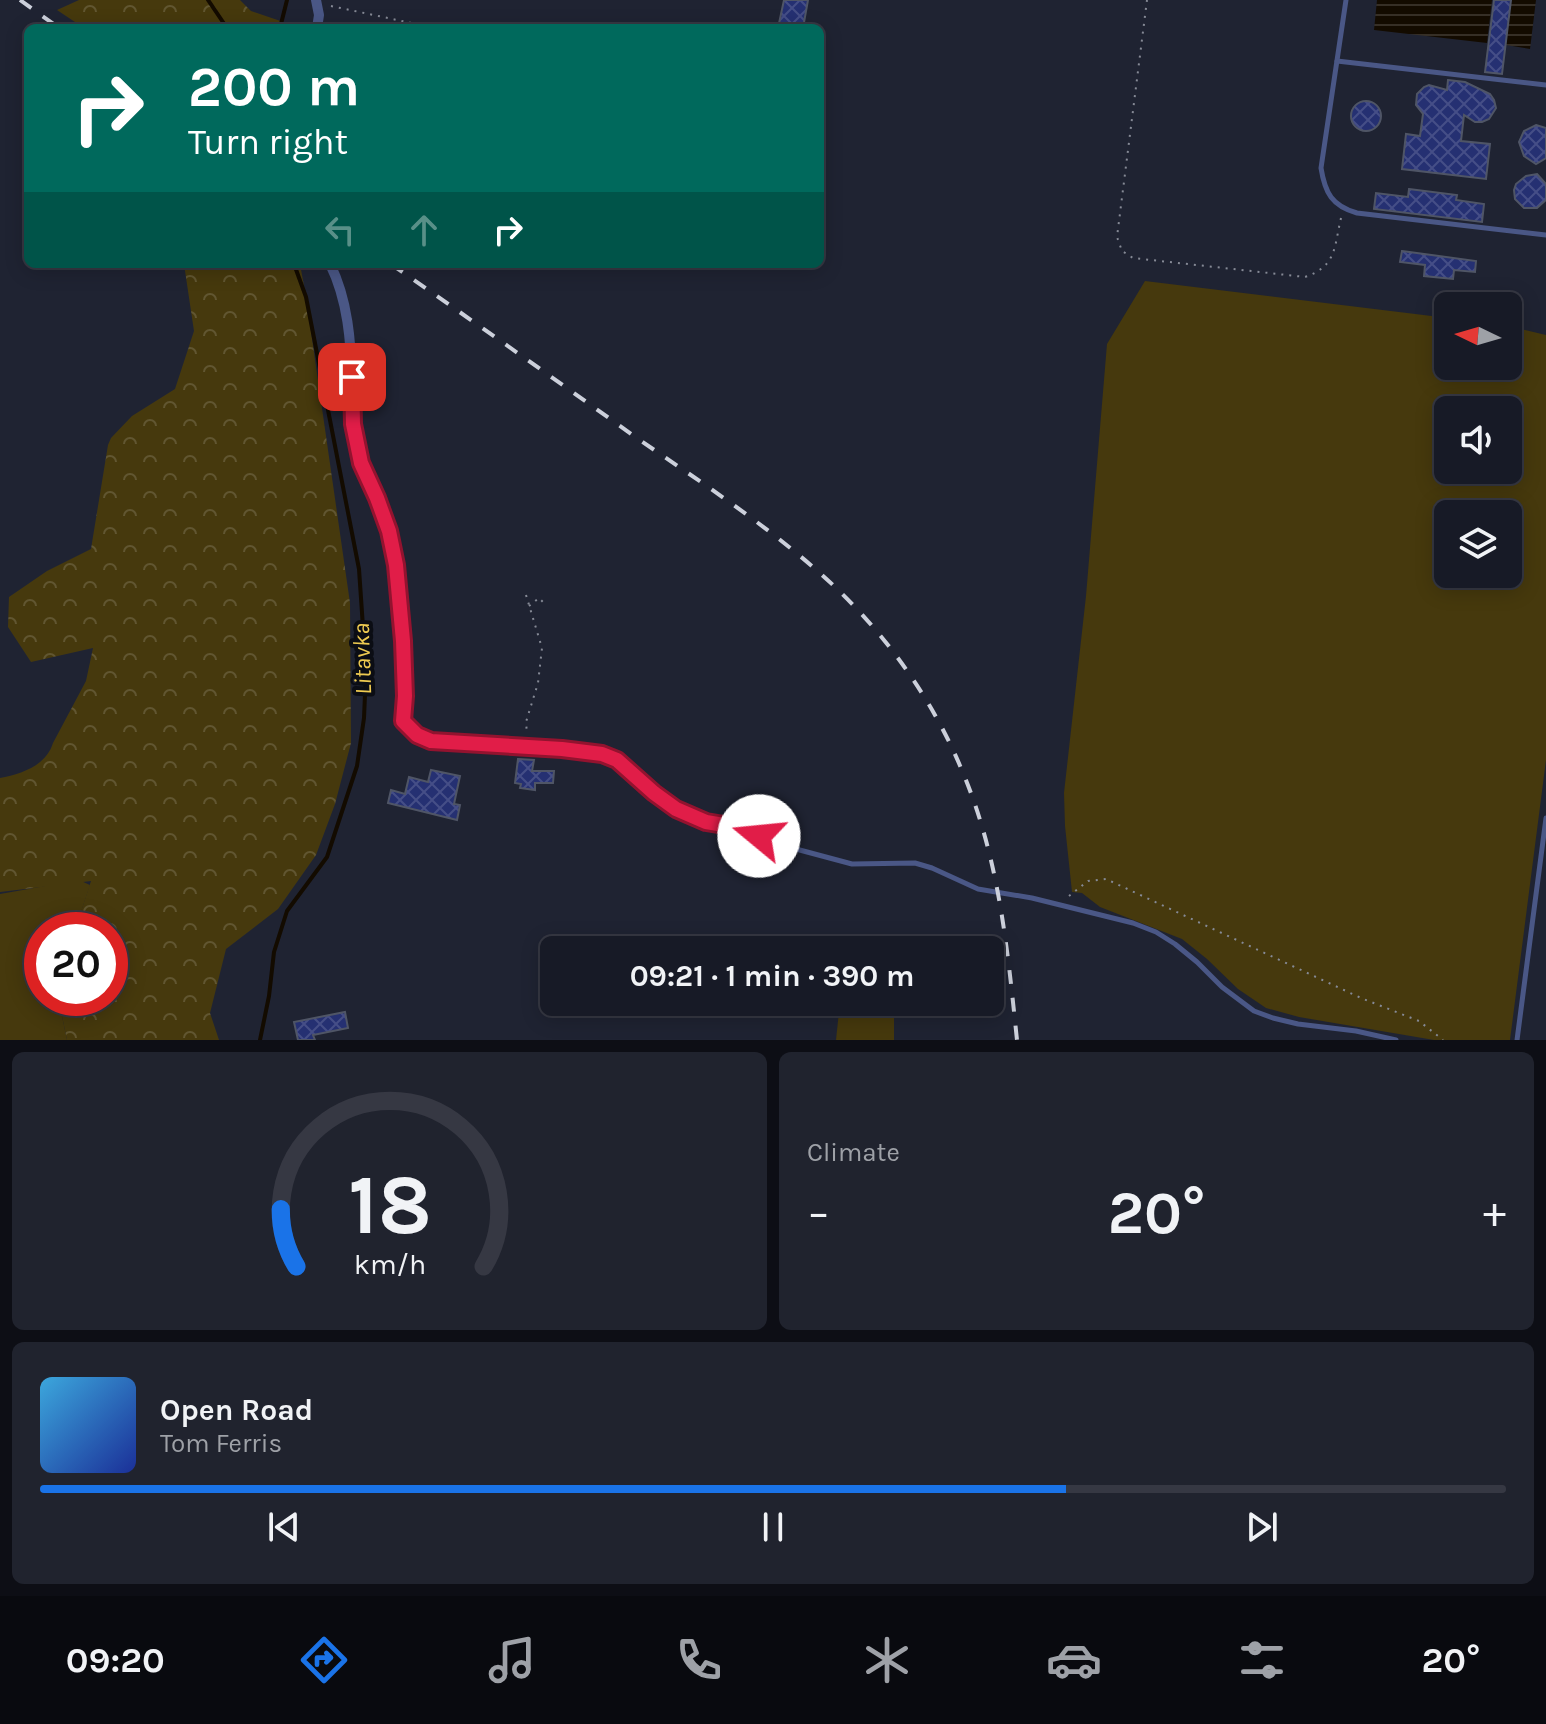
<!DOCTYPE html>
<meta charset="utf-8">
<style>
:root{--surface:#171a26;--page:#20232e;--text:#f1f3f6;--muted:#9ea1a7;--line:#363843;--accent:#1a73e8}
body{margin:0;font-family:Karla,sans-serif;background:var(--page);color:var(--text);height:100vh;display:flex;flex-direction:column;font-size:30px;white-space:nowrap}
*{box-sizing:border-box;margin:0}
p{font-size:26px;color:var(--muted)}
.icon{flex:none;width:44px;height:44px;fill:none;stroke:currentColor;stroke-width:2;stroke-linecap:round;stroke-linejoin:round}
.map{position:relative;height:1040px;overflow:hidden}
.side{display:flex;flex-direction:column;gap:12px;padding:12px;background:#0d0e15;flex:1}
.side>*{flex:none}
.hud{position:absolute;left:24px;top:24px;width:800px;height:244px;border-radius:12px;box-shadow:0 4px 20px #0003,0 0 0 2px var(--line);background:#00695c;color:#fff;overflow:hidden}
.needle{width:52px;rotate:275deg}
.tools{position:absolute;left:1434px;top:292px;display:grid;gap:16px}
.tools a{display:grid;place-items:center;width:88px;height:88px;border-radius:12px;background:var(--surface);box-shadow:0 4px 20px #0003,0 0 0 2px var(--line);font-size:40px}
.speed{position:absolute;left:24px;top:912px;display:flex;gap:16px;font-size:40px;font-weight:700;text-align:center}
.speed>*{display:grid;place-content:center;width:104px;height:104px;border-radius:50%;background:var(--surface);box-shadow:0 4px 20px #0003,0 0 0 2px var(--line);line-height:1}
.speed .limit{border:12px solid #d22;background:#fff;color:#111}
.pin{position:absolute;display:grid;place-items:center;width:68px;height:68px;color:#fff;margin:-34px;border-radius:16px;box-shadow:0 4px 12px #0006}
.me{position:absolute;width:88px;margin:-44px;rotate:287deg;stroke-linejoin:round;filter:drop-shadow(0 0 6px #0008)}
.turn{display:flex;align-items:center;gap:28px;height:168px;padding:0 32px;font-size:36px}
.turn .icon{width:104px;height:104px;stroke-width:2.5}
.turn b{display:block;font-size:56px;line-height:68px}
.lanes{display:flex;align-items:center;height:76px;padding:0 32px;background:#0003;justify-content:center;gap:40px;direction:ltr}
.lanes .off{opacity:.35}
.big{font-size:60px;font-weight:700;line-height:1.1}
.side .tile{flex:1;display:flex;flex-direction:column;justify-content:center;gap:12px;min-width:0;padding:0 28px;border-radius:12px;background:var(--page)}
.side .dial{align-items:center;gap:0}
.dial svg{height:208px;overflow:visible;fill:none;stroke:var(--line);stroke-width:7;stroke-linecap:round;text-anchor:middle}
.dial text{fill:var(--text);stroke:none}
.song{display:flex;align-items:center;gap:24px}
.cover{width:96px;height:96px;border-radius:12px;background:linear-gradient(135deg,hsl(200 70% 55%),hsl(230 70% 35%))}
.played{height:8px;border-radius:4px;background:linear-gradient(90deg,var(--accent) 70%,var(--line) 70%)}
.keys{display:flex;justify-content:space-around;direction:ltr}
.heat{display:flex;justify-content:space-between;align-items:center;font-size:44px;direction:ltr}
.side .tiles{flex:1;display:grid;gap:12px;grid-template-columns:1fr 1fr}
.tile:last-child{grid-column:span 2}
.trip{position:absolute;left:540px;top:936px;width:464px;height:80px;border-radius:12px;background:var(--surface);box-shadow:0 4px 20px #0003,0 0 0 2px var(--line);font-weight:700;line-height:80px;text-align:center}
.tab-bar{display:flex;height:128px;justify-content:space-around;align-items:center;background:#090a0f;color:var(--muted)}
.tab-bar .icon{width:56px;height:56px}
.tab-bar .selected{color:var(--accent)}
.tab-bar b{font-size:36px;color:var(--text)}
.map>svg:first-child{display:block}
.green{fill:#46390d;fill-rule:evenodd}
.forest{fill:url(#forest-crowns)}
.water{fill:url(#water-rules)}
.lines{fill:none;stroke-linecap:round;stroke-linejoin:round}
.stream{stroke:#130b00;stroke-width:4}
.building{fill:url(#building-cross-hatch);stroke:#4f5566;stroke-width:2}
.path{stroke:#868a96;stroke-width:2;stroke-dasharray:2 6;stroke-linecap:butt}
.service{stroke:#4a5786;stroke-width:5}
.minor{stroke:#4a5786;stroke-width:10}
.rail{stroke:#ccd0db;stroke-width:4;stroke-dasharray:14 14;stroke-linecap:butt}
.route-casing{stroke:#92132f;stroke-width:20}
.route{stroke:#e11d48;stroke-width:14}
.labels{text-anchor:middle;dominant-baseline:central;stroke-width:8;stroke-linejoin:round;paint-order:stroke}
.water-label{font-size:24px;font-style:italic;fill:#eeca51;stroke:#0b0d14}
</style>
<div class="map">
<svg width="1546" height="1040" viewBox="0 0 1546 1040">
<defs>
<pattern id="forest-crowns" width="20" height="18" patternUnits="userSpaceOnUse" patternTransform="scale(2)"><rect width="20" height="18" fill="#46390d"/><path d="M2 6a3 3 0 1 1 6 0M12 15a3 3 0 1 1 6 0" fill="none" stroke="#615631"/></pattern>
<pattern id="water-rules" width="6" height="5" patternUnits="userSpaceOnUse" patternTransform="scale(2)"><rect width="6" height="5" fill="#130b00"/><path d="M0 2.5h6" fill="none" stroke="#362f26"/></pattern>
<pattern id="building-cross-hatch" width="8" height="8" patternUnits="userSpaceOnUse" patternTransform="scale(2)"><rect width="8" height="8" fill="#253072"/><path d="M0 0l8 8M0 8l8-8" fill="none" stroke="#454e87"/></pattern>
</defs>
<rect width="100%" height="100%" fill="#1f2332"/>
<g class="green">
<path d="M 1145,281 L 1448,318 L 1448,366 L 1508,366 L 1508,326 L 1546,335 L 1546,760 L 1510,1040 L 1434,1040 L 1299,1017 L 1266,1008 L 1238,989 L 1207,959 L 1182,939 L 1100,907 L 1082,893 L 1072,892 L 1065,826 L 1064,793 L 1086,596 L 1107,344 ZM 1448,410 L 1508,410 L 1508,470 L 1448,470 ZM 1448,514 L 1508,514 L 1508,574 L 1448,574 Z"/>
<path d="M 79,880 L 90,885 L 75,930 L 42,930 L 42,998 L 63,998 L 62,1016 L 67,1040 L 0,1040 L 0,894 Z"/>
<path d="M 840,1002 L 894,1002 L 894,1040 L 836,1040 Z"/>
</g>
<g class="forest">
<path d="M 79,0 L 240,0 L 251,11 L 301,28 L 84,28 L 57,10 Z"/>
<path d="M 184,264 L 300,264 L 306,297 L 350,603 L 351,743 L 335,804 L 316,855 L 278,909 L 226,949 L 210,1013 L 219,1040 L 67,1040 L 62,1016 L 63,998 L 110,998 L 110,930 L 75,930 L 91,881 L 0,892 L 0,778 C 21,774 46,766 53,743 L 86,681 L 93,648 L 31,662 L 8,627 L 9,597 L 47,571 L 91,549 L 108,445 L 111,438 L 132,416 L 175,389 L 194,331 Z"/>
</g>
<g class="water">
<path d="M 1377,0 L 1492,0 L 1487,43 L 1374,30 Z"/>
<path d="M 1511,0 L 1536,0 L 1530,49 L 1506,45 Z"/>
</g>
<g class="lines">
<g class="stream">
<path d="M 208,0 L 227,28"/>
<path d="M 280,28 L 287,0"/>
<path d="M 260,1040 L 269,996 L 274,952 L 287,911 L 327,857 L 357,766 L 364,718 L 366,671 L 359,569 L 306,297 L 294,264"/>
</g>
</g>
<g class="building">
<path d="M 784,0 L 808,0 L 803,28 L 778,28 Z"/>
<path d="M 1494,0 L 1511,0 L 1502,74 L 1485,72 Z"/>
<path d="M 1448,80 L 1465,82 L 1490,94 L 1494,100 L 1496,108 L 1489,119 L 1482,122 L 1475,122 L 1464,115 L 1461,141 L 1490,144 L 1486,179 L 1402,169 L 1406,134 L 1420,136 L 1423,114 L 1416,105 L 1417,94 L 1424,87 L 1429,85 L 1447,90 Z"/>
<circle cx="1366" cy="116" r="15"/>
<path d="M 1536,125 L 1546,128 L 1546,158 L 1536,164 L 1524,156 L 1519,142 L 1524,131 Z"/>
<path d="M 1537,174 L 1546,184 L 1546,200 L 1537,208 L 1524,208 L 1515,199 L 1514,190 L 1516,184 L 1526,176 Z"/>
<path d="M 1409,189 L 1457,195 L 1456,200 L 1484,204 L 1482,222 L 1374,209 L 1376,193 L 1408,197 Z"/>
<path d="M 1402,251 L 1476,261 L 1475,272 L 1454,270 L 1453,279 L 1424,276 L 1425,265 L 1400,262 Z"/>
<path d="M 518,759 L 534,760 L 532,771 L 554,771 L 553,783 L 535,783 L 535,790 L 520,788 L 521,784 L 515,783 Z"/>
<path d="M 431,770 L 460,776 L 454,804 L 460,805 L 457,820 L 388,803 L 391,790 L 405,794 L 409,777 L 428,782 Z"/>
<path d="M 345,1012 L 348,1028 L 313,1035 L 315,1040 L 298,1040 L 294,1022 Z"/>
</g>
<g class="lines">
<g class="path">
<path d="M 1147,0 L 1117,237 L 1122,251 L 1133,258 L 1305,277 C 1337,266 1334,247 1341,218"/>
<path d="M 331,6 L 435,28"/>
<path d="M 526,595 L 542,648 L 538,683 L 526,722 L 527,734"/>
<path d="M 529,606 L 539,598 L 546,605"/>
<path d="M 1069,896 L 1088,881 L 1106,879 L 1361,998 L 1419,1021 L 1443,1040"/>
</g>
<g class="service">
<path d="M 1346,0 L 1321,168 C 1325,193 1332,206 1357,213 L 1546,235"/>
<path d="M 1337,61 L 1546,85"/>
<path d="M 602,754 L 617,760 L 654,793 L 676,809 L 706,822 L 736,827 L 781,845 L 852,864 L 915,863 L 932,868 L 978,889 L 1032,898 L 1133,923 L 1156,932 L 1175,944 L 1197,962 L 1222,987 L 1254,1011 L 1273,1018 L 1298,1024 L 1356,1031 L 1396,1040"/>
<path d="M 1517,1040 L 1546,818"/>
</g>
<g class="minor">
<path d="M 316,0 L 319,15 L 317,28"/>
<path d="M 330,264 C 348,300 351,342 352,382 C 352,396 351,411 353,425 C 358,466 380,495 390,534 C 396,560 398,586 401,612 C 404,648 406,685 403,721 L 417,735 L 431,741 L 562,749 L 602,754"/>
</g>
<g class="rail">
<path d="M 20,0 L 59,28"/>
<path d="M 391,264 C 473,321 553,378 634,436 C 702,483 773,529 833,585 C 887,636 932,699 961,768 C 999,857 1007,945 1017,1040"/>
</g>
</g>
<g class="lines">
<g class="route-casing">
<path id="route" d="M 352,377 L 353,424 L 361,463 L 377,498 L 389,531 L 396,565 L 403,641 L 405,696 L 403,721 L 417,735 L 431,741 L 562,749 L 602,754 L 617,760 L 654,793 L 676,809 L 706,822 L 736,827 L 759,836"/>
</g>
<use href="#route" class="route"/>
</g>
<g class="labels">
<g class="water-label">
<text transform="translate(362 659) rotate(-92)">Litavka</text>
</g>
</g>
</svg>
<div class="tools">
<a><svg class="needle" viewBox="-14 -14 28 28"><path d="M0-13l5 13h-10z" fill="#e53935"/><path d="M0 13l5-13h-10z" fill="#9ea1a7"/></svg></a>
<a><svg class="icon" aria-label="sound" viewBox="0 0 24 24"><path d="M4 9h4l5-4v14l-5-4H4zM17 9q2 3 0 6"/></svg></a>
<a><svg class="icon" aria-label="layers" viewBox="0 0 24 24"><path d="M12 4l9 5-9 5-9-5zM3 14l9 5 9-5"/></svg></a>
</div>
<div class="speed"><div class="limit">20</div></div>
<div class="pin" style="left:352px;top:377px;background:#d93025"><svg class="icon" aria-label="arrive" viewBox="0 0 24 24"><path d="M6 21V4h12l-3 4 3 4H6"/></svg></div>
<svg class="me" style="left:759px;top:836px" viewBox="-20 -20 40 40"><circle r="19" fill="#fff"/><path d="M0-13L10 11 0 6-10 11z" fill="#e11d48"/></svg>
<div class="trip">09:21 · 1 min · 390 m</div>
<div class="hud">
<div class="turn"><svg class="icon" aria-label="right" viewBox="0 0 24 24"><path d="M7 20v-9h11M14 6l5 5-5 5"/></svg><div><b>200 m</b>Turn right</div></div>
<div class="lanes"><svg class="icon off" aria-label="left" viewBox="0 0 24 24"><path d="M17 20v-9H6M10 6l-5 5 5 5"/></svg><svg class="icon off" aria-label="ahead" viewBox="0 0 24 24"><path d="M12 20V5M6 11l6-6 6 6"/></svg><svg class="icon" aria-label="right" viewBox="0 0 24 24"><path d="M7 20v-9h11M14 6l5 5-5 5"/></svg></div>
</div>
</div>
<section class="side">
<div class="tiles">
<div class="tile dial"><svg viewBox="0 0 100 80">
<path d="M14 69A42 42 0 1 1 86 69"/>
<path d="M14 69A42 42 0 0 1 8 47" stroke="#1a73e8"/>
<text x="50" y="56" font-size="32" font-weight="700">18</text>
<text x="50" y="72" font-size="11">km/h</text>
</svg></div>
<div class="tile"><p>Climate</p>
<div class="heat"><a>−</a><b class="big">20°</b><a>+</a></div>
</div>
<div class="tile">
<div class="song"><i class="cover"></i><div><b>Open Road</b><p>Tom Ferris</p></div></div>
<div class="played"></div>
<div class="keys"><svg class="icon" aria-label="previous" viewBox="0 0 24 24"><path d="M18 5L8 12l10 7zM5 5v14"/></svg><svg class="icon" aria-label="pause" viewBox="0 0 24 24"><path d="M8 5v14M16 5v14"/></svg><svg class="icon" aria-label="next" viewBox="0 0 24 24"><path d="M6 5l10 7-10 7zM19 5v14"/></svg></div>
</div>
</div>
</section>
<nav class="tab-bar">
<b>09:20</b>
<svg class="icon selected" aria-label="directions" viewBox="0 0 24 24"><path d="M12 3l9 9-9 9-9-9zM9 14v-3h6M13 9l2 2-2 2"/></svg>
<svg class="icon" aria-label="music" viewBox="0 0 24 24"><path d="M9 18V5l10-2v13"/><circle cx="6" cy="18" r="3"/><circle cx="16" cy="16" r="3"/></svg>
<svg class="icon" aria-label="phone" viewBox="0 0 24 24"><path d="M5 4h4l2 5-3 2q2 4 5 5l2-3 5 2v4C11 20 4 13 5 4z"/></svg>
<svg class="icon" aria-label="climate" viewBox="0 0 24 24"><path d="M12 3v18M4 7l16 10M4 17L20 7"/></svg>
<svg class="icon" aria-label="car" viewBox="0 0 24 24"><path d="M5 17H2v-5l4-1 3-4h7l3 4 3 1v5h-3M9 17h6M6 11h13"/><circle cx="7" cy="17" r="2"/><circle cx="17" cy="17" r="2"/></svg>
<svg class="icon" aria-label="filters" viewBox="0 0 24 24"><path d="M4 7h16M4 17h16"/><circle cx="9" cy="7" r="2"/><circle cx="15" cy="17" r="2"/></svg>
<b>20°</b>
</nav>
